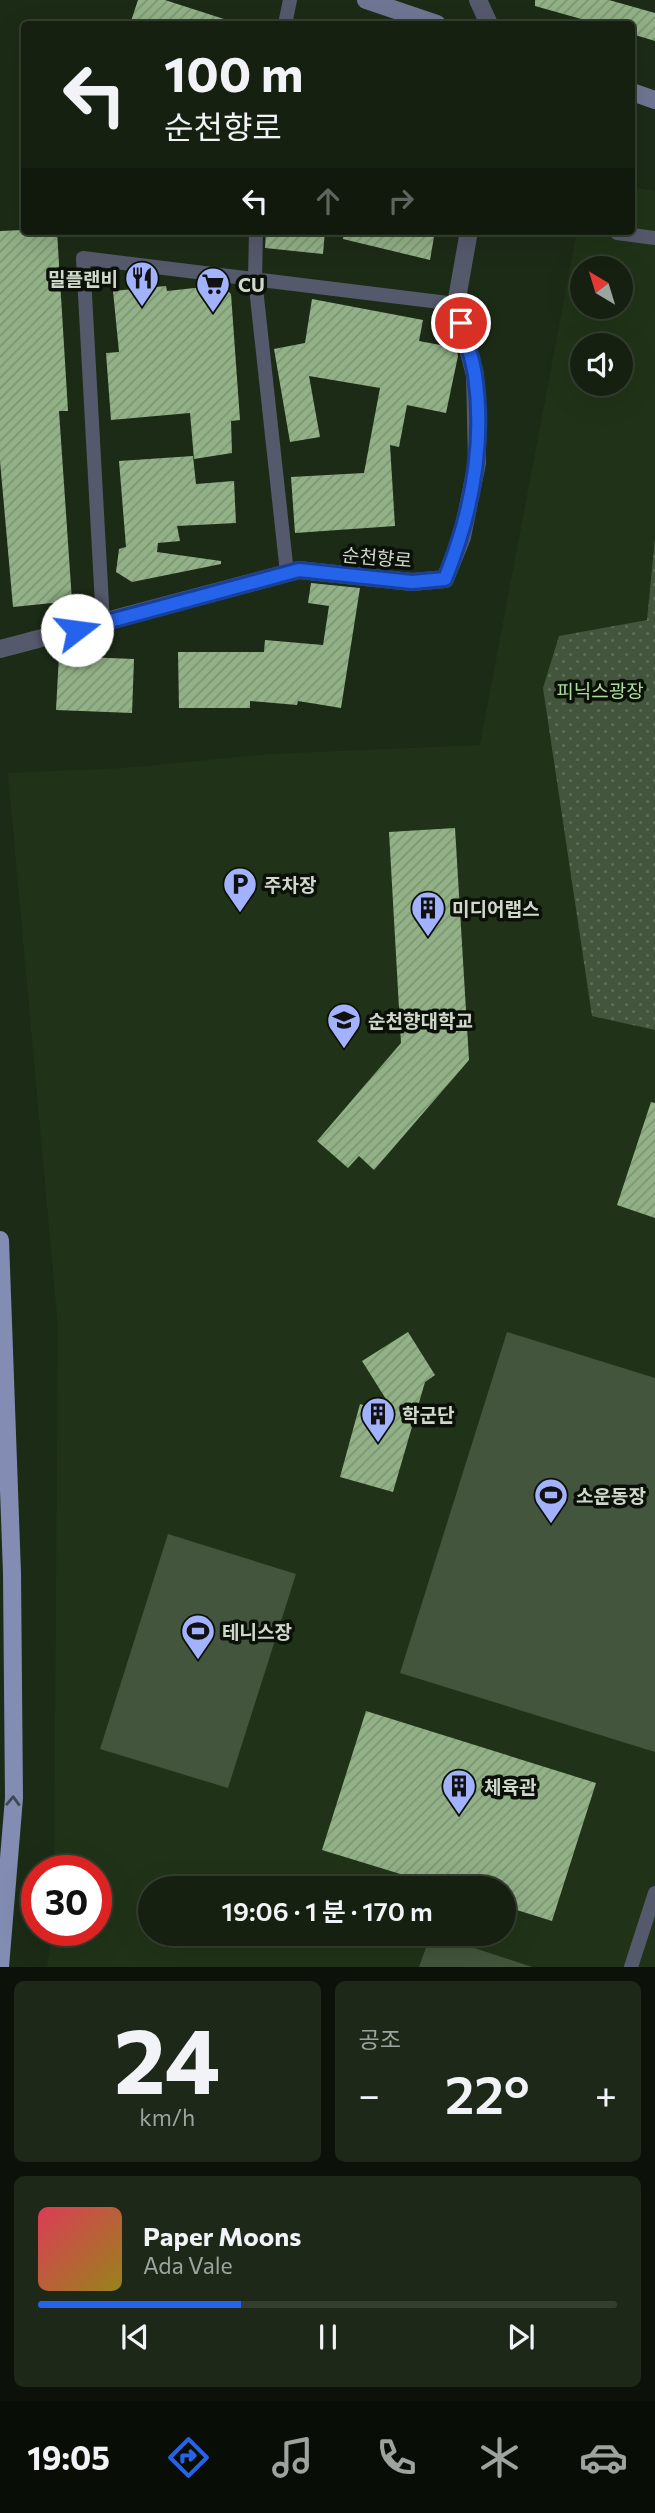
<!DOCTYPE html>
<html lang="ko">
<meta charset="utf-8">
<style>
:root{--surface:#152010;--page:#1e2819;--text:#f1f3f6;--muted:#9da39f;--line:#343e30;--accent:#2563eb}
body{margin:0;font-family:Commissioner,"Noto Sans KR",sans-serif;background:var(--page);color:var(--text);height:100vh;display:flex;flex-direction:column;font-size:26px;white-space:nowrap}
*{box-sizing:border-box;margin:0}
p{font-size:23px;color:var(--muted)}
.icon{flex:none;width:38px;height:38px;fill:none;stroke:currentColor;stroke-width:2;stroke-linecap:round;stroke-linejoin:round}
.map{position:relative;height:1967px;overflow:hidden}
.details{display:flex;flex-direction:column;gap:14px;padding:14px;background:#0c1209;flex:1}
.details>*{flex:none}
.top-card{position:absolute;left:21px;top:21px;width:614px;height:214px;border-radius:7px;box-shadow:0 7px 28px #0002,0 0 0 2px var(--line);background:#152010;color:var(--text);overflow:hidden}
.needle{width:46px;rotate:322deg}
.fabs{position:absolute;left:570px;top:256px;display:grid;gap:14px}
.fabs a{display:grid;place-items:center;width:63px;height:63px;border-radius:50%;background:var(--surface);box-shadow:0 7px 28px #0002,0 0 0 2px var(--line);font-size:35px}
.speed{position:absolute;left:21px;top:1855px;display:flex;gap:14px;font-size:35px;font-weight:700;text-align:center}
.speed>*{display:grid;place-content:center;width:91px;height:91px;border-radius:50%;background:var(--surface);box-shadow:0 7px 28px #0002,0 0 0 2px var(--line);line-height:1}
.speed .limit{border:10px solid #d22;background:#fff;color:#111}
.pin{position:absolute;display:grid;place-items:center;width:60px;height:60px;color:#fff;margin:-30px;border:4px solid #fff;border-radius:50%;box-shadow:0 2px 7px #0007}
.me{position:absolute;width:77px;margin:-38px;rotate:75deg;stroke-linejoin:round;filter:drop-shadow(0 0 5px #0008)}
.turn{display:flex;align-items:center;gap:24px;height:147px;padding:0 28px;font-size:32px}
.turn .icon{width:91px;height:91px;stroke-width:2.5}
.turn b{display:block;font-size:49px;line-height:60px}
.lanes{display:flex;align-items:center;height:66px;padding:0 28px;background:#0003;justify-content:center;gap:35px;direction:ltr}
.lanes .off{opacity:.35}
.big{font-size:52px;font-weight:600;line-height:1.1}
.details .card{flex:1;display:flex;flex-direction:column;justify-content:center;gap:10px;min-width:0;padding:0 24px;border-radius:10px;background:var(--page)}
.details .dial{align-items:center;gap:0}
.dial b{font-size:91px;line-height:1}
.song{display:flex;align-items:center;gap:21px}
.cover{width:84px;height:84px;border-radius:10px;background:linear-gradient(135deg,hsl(350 70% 55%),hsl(50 70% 35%))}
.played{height:7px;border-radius:4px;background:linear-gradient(90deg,var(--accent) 35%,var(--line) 35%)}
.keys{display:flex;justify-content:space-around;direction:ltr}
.heat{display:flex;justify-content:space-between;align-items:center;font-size:38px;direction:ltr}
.details .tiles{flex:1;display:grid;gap:14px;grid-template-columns:1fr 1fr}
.card:last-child{grid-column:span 2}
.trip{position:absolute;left:138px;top:1876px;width:378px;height:70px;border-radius:35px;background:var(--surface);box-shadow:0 7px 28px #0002,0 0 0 2px var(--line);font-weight:600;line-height:70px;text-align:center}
.dock{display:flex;height:112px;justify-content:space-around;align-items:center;background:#080d06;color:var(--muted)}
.dock .icon{width:49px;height:49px}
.dock .current{color:var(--accent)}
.dock b{font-size:32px;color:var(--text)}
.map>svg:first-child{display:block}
.built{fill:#203318;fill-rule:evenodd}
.green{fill:#43553c}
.park{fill:url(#park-dots)}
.building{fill:url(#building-hatch)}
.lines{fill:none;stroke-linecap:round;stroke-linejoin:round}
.lane{stroke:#55596c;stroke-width:14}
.street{stroke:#55596c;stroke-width:18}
.secondary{stroke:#6f7693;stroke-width:18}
.primary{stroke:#838cb2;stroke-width:18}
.oneway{stroke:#414854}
.route-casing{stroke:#184099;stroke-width:18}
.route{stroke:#2563eb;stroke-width:12}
.labels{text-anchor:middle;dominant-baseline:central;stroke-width:7;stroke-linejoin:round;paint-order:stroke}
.poi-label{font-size:19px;font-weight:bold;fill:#cfd8cb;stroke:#0b1108;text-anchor:start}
.street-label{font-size:19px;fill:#cfd8cb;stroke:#0b1108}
.park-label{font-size:19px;fill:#aedc9c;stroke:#0b1108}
</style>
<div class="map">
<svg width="655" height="1967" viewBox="0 0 655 1967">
<defs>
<pattern id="park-dots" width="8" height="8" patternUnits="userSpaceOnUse" patternTransform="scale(1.75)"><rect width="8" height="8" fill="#43553c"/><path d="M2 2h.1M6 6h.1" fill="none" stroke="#5d6d57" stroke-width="1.8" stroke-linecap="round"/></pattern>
<pattern id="building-hatch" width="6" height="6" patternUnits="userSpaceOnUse" patternTransform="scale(1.75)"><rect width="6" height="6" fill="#92b187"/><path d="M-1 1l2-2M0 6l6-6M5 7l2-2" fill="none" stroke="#7d9574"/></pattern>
</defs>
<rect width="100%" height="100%" fill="#1c2b16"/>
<path class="built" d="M 632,187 L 655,191 L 655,1967 L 47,1967 L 52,1930 L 96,1930 L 96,1871 L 54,1871 L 58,1326 L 8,773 L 124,768 L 270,754 L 480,745 L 577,231 L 632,231 ZM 583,268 L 621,268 L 621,306 L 583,306 ZM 583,345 L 621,345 L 621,383 L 583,383 ZM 150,1888 L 504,1888 L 504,1934 L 150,1934 Z"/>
<g class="green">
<path d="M 507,1332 L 655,1378 L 655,1752 L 400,1673 Z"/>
<path d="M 168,1534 L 296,1574 L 228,1788 L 100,1749 Z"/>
<path d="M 431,1934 L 432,1934 L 532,1967 L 419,1967 Z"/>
</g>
<path class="park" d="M 655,538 L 655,1030 L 592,1016 L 543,688 L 559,636 L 647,620 Z"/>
<g class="building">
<path d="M 138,0 L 165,0 L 227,20 L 227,24 L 130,24 Z"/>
<path d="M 535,0 L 609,0 L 655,13 L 655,41 L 632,34 L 632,24 L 599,24 L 535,6 Z"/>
<path d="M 24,230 L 57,231 L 68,411 L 59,411 L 72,601 L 13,607 L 0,461 L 0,231 Z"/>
<path d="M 266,231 L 325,231 L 323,254 L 265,248 Z"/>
<path d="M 344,231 L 435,231 L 430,260 L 343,239 Z"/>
<path d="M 222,285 L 231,294 L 240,420 L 231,421 L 232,453 L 194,459 L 190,413 L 111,420 L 106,353 L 119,352 L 113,291 L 166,286 L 167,291 Z"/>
<path d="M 312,299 L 423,320 L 419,341 L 456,348 L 458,356 L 446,413 L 407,405 L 399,447 L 390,445 L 395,526 L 295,533 L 291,477 L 364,473 L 380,388 L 309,376 L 320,437 L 290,442 L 274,349 L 305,343 Z"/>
<path d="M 193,456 L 196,484 L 234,481 L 236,523 L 177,526 L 180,541 L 158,543 L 157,552 L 221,561 L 221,564 L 132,582 L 116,572 L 119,549 L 126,547 L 119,461 Z"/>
<path d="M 311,583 L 360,588 L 341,708 L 298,701 L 297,705 L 250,701 L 250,708 L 179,708 L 178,652 L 264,652 L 265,640 L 323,645 L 329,606 L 308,603 Z"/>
<path d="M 59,656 L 134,659 L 132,713 L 56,710 Z"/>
<path d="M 455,828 L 469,1060 L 374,1170 L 359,1156 L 348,1168 L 317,1141 L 401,1043 L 389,832 Z"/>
<path d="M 651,1102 L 655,1103 L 655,1218 L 617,1205 Z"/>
<path d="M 408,1332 L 435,1375 L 425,1382 L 393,1492 L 340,1477 L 360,1404 L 396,1415 L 362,1361 Z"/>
<path d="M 366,1711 L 596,1783 L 552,1921 L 504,1906 L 504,1888 L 446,1888 L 322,1850 Z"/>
</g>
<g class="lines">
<g class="lane">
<path d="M 285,24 L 290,0"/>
<path d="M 256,231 L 255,279 L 287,573"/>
<path d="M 617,233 L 655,238"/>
<path d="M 103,623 L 83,258 L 456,304"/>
<path d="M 631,1967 L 655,1893"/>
</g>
<g class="street">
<path d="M 478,0 L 489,24"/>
<path d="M 0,649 L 299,570 L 412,582 L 445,579 L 462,537 L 477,463 L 475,375 L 456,304 L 469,231"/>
</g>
<g class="secondary">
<path d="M 366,0 L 437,24"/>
<path d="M 632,92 L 655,100"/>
</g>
<path class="primary" d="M 0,1240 L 12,1573 L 14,1798 L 0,1967"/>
</g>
<defs><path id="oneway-chevron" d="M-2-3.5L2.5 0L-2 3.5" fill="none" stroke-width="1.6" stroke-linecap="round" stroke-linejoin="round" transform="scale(1.75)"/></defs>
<use class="oneway" href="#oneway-chevron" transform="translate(13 1801) rotate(-88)"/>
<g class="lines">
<g class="route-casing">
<path id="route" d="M 77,630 L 299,570 L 412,582 L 445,579 C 471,515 485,444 475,375 C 472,357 466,340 461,323"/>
</g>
<use href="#route" class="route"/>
</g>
<defs>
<g id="restaurant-pin" transform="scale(1.75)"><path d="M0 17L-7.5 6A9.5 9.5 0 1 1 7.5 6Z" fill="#a2b2fd" stroke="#0b1108"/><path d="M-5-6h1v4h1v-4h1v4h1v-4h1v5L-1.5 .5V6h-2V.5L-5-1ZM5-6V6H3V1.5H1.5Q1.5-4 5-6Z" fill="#111"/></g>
<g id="supermarket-pin" transform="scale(1.75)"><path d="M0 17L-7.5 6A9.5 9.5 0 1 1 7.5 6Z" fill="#a2b2fd" stroke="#0b1108"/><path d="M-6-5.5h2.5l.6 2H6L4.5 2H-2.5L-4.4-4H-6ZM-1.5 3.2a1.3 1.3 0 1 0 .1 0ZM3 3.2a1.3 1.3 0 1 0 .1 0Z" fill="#111"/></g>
<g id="parking-pin" transform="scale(1.75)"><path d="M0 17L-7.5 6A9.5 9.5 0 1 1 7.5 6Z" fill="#a2b2fd" stroke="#0b1108"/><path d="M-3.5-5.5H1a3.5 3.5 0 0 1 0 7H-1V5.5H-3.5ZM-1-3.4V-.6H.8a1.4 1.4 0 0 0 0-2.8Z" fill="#111"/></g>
<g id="building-pin" transform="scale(1.75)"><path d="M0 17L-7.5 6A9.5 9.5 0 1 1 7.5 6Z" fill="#a2b2fd" stroke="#0b1108"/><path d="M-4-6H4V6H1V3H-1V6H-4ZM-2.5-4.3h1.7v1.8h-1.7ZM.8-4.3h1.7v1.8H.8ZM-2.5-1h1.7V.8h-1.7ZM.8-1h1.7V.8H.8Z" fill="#111"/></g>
<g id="university-pin" transform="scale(1.75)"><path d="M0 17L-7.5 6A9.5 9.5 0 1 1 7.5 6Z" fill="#a2b2fd" stroke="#0b1108"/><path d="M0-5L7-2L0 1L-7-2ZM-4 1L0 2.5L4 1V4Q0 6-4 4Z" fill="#111"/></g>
<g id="stadium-pin" transform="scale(1.75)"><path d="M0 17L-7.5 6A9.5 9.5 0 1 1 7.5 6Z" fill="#a2b2fd" stroke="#0b1108"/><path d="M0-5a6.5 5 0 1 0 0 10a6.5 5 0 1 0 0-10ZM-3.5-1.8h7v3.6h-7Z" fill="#111"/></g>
</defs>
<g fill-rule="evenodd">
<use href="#restaurant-pin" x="142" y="278"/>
<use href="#supermarket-pin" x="213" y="284"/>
<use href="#parking-pin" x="240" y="884"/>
<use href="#building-pin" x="428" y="908"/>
<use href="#university-pin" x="344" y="1020"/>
<use href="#building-pin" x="378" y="1414"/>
<use href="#stadium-pin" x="551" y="1495"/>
<use href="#stadium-pin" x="198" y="1631"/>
<use href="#building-pin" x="459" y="1786"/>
</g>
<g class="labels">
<g class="poi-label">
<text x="118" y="278" text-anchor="end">밀플랜비</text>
<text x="238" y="284">CU</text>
<text x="264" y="884">주차장</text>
<text x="452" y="908">미디어랩스</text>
<text x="368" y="1020">순천향대학교</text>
<text x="402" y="1414">학군단</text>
<text x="576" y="1495">소운동장</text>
<text x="222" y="1631">테니스장</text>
<text x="484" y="1786">체육관</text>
</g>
<g class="street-label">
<text transform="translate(377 557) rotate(5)">순천향로</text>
</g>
<g class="park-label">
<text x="600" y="690">피닉스광장</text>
</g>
</g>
</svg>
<div class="fabs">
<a><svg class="needle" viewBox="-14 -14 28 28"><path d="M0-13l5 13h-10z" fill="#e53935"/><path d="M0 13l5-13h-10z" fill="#9da39f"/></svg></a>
<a><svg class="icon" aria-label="sound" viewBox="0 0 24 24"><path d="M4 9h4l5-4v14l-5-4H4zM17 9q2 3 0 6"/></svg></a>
</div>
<div class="speed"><div class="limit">30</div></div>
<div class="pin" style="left:461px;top:323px;background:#d93025"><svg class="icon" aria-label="arrive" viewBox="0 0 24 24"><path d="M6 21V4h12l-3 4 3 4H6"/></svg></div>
<svg class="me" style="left:77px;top:630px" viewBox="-20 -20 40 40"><circle r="19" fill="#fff"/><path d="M0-13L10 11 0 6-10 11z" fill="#2563eb"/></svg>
<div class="trip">19:06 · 1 분 · 170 m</div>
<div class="top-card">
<div class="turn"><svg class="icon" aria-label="left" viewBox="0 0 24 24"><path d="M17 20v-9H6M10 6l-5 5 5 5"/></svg><div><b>100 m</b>순천향로</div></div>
<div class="lanes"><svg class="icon" aria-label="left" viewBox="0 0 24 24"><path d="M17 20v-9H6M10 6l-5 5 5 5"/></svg><svg class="icon off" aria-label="ahead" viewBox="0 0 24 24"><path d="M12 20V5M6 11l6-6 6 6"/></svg><svg class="icon off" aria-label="right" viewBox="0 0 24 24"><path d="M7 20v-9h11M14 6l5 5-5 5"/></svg></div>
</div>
</div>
<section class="details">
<div class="tiles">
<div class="card dial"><b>24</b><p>km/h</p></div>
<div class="card"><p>공조</p>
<div class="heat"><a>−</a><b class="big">22°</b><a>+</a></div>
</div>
<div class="card">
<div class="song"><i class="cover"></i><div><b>Paper Moons</b><p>Ada Vale</p></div></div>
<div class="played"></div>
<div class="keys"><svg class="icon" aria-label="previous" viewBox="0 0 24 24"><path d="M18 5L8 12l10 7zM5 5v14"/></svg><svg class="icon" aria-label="pause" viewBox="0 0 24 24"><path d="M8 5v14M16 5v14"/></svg><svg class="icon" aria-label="next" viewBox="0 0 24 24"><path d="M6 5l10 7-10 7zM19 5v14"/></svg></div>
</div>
</div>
</section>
<nav class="dock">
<b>19:05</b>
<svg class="icon current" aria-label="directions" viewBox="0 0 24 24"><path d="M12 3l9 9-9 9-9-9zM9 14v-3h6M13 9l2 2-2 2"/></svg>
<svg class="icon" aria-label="music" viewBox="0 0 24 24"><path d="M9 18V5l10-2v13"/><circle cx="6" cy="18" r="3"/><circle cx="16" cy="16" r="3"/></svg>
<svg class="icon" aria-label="phone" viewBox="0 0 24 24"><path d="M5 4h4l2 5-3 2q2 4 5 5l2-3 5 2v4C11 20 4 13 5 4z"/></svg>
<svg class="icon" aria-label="climate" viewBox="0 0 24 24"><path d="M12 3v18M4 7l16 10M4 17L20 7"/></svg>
<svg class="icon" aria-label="car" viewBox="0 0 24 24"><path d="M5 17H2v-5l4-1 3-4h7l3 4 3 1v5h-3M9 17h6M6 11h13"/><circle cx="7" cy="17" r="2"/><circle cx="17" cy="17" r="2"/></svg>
</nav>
